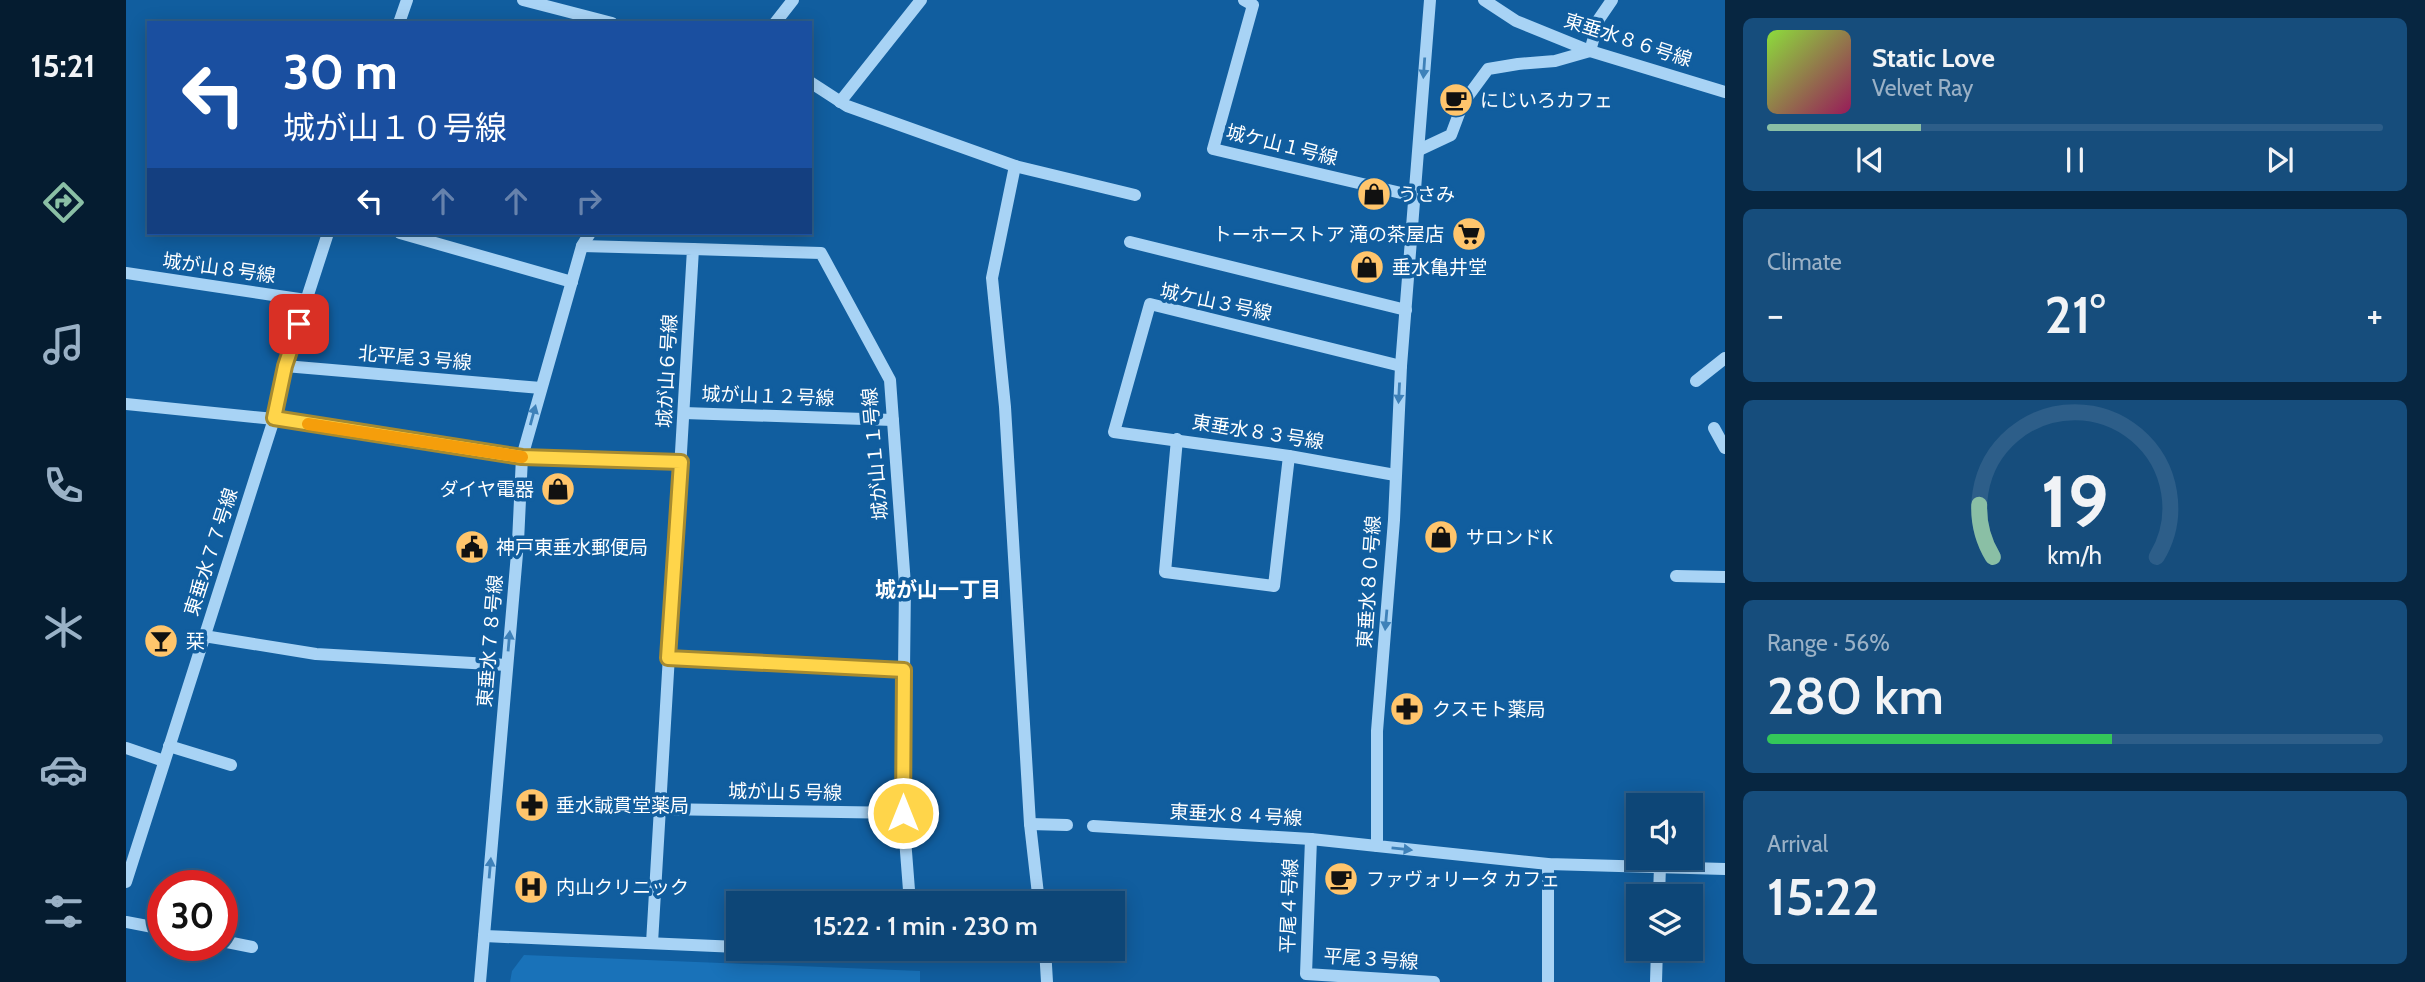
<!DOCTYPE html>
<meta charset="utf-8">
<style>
:root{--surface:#0d4677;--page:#164d7c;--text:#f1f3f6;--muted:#9ab1c6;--line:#2d5e89;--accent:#8abfa5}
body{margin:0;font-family:Cabin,"Noto Sans JP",sans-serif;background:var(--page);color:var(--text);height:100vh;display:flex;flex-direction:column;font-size:26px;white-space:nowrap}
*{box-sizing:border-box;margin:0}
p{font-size:23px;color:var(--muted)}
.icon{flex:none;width:38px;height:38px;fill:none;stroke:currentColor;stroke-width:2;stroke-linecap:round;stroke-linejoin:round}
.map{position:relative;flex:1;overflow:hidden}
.details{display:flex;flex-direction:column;gap:18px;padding:18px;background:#072641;width:700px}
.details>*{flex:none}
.hud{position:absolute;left:21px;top:21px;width:665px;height:214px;border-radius:0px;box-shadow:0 4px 18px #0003,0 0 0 2px var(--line);background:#1a4fa0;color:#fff;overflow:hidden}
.fabs{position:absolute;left:1500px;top:793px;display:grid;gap:14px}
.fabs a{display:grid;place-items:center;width:77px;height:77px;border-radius:0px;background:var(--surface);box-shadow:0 4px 18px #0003,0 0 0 2px var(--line);font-size:35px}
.speed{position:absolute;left:21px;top:870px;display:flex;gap:14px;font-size:35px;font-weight:700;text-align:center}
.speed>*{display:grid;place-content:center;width:91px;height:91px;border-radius:50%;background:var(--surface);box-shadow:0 4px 18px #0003,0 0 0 2px var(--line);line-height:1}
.speed .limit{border:10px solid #d22;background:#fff;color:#111}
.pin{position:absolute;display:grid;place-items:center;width:60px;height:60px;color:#fff;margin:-30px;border-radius:14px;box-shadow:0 4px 10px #0006}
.me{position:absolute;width:77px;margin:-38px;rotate:0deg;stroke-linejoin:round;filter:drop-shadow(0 0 5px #0008)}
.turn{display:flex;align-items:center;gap:24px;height:147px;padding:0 21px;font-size:32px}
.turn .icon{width:91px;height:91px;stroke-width:2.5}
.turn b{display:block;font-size:49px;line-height:60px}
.lanes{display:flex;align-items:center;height:66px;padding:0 21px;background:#0003;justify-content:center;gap:35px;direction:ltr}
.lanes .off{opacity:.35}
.big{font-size:52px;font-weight:600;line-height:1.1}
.details .tile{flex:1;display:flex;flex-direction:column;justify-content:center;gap:10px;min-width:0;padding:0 24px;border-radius:10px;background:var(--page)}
.details .dial{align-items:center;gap:0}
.dial svg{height:182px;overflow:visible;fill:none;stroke:var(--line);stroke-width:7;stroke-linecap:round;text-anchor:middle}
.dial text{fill:var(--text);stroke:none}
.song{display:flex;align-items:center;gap:21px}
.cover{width:84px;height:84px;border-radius:10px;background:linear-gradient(135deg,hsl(90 70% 55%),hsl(330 70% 35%))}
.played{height:7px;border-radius:4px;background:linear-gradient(90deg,var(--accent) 25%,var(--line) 25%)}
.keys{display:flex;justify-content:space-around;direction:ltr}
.heat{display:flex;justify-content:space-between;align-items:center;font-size:38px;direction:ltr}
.charge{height:10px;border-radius:5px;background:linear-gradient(90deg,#34c759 56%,var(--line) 0)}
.trip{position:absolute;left:600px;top:891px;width:399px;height:70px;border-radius:0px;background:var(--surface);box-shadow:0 4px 18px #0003,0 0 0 2px var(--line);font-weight:600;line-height:70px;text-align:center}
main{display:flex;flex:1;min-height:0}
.tab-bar{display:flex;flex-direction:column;width:126px;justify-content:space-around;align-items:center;background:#051c30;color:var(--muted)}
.tab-bar .icon{width:49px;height:49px}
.tab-bar .on{color:var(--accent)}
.tab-bar b{font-size:32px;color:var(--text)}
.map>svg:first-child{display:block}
.green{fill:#1972b9}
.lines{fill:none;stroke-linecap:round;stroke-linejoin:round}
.minor{stroke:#a8d3f5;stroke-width:12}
.oneway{fill:#3e81b9}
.route-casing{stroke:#a68a30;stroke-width:18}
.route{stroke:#ffd54a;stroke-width:12}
.slow{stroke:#f59e0b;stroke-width:12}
.labels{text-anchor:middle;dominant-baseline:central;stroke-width:7;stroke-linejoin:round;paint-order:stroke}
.street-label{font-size:19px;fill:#fff;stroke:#115e9f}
.poi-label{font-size:19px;fill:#fff;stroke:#115e9f;text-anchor:start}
.neighbourhood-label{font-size:21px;font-weight:bold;fill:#fff;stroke:#115e9f}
</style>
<main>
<nav class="tab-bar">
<b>15:21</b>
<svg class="icon on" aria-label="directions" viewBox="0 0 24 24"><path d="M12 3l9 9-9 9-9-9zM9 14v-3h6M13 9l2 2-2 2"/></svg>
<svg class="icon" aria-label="music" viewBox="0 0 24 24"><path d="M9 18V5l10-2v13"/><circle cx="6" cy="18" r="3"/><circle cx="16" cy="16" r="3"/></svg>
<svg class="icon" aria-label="phone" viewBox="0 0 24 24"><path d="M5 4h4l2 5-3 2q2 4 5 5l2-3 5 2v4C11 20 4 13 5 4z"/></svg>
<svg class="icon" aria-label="climate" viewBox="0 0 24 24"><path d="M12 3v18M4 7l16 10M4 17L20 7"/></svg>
<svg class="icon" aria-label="car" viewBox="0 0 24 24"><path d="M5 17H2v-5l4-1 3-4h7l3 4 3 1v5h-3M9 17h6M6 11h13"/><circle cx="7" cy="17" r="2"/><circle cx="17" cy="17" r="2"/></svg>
<svg class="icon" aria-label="filters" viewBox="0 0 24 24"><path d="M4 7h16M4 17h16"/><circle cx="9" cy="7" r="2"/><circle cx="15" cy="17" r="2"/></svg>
</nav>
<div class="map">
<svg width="1599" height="982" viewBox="0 0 1599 982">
<rect width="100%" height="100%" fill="#115e9f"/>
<path class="green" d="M 398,955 L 794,971 L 794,982 L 384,982 L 386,971 Z"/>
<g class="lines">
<g class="minor">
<path d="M 397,0 L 486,23"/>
<path d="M 1118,0 L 1127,5 L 1087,149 L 1288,196"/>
<path d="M 1304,0 L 1275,366 L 1268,520 L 1251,731 L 1251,846 L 1422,864 L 1599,869"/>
<path d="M 1358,0 L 1390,21 L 1464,51 L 1599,92"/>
<path d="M 273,23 L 281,0"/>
<path d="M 649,23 L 667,0"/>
<path d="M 684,82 L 721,106 L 889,166 L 866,278 L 879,407 L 904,824 L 913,903"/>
<path d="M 714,102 L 795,0"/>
<path d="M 1293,150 L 1325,135 L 1337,103 L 1362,69 L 1392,64 L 1429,61 L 1464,51 L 1473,19 L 1486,0"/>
<path d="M 889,166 L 1009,195"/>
<path d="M 274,233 L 446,282"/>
<path d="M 1004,242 L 1280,310"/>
<path d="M 456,246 L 567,249 L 526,943"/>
<path d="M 567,249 L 695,253 L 764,380 L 779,585 L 778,670"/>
<path d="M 0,273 L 180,300"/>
<path d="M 159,366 L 415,388"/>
<path d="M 1570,381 L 1599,358"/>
<path d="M 0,404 L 148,419 L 396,457 L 555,462"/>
<path d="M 558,413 L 767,420"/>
<path d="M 1588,428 L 1599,448"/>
<path d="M 1051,439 L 1039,572 L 1148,586 L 1163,456"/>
<path d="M 1269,475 L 1163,456 L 988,432 L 1024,304 L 1275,366"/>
<path d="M 1550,576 L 1599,577"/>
<path d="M 78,636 L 190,654 L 381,665"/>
<path d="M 542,658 L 778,670 L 777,813"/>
<path d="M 43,746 L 105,765"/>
<path d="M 0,748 L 38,761"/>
<path d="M 534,809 L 777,813 L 784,903"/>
<path d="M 904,824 L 941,825"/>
<path d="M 967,826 L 1185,839 L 1251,846"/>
<path d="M 1185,839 L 1180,974 L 1308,982"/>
<path d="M 0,882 L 148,419 L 159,366 L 202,233"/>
<path d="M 1533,896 L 1534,866"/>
<path d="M 0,922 L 37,929"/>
<path d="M 358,936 L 612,947"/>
<path d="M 96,941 L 126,947"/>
<path d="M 655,948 L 774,954 L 782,948"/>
<path d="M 919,948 L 921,982"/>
<path d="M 354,982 L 392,542 L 396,457 L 456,246 L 464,233"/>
<path d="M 1422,982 L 1422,864"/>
<path d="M 1530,982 L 1531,948"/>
</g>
</g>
<defs><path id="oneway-solid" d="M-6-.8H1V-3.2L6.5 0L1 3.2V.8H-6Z" transform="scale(1.75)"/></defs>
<g class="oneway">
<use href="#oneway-solid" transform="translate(1298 68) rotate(94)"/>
<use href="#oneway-solid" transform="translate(1273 393) rotate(93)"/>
<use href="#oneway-solid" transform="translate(407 415) rotate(-75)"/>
<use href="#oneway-solid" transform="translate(1260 620) rotate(95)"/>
<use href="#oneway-solid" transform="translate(383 641) rotate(-85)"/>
<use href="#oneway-solid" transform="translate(1276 849) rotate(6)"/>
<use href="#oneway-solid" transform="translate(364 868) rotate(-85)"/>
</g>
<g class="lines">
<g class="route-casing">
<path id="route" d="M 173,324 L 159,366 L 148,418 L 396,457 L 555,462 L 542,658 L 778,670 L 777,813"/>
</g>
<use href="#route" class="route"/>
<path class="slow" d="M 182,424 L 396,457"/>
</g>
<defs>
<g id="cafe-disc" transform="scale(1.75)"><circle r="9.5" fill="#ffc56c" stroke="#115e9f"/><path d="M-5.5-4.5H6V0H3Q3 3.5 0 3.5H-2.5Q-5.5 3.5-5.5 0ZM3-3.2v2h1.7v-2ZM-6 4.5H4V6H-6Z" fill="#111"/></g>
<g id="shop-disc" transform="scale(1.75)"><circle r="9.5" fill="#ffc56c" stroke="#115e9f"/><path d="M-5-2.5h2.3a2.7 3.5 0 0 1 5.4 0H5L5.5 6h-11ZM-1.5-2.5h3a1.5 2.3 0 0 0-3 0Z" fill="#111"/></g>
<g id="supermarket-disc" transform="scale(1.75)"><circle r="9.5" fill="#ffc56c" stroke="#115e9f"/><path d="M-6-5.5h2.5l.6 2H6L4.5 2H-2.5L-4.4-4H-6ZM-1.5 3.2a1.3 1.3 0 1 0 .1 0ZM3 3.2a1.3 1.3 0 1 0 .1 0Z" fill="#111"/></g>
<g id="civic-disc" transform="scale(1.75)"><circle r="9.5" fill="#ffc56c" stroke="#115e9f"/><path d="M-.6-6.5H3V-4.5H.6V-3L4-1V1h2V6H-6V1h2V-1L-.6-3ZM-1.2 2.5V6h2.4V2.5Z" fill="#111"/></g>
<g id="bar-disc" transform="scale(1.75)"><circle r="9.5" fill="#ffc56c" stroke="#115e9f"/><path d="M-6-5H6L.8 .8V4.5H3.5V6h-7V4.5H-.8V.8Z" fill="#111"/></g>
<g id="pharmacy-disc" transform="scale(1.75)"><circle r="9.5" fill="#ffc56c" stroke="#115e9f"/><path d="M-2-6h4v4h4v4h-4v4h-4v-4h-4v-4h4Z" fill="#111"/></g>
<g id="hospital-disc" transform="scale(1.75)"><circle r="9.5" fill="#ffc56c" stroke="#115e9f"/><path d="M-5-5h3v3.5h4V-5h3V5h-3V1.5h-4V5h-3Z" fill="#111"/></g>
</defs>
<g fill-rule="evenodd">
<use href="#cafe-disc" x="1330" y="100"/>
<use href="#shop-disc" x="1248" y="194"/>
<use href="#supermarket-disc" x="1343" y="234"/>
<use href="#shop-disc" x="1241" y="267"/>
<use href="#shop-disc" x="432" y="489"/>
<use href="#shop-disc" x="1315" y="537"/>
<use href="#civic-disc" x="346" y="547"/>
<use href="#bar-disc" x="35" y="641"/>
<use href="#pharmacy-disc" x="1281" y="709"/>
<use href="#pharmacy-disc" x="406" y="805"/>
<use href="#cafe-disc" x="1215" y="879"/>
<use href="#hospital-disc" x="405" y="887"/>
</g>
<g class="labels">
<g class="street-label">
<text transform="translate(1502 40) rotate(18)">東垂水８６号線</text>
<text transform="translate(1156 145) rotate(14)">城ケ山１号線</text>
<text transform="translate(93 268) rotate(8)">城が山８号線</text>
<text transform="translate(1090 302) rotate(12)">城ケ山３号線</text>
<text transform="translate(289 358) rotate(5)">北平尾３号線</text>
<text transform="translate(541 371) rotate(-87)">城が山６号線</text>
<text transform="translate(642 396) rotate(2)">城が山１２号線</text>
<text transform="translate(1132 432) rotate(9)">東垂水８３号線</text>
<text transform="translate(749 454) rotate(-95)">城が山１１号線</text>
<text transform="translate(85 552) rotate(-72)">東垂水７７号線</text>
<text transform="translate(1243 582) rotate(-86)">東垂水８０号線</text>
<text transform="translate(364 641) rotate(-85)">東垂水７８号線</text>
<text transform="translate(659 792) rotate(1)">城が山５号線</text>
<text transform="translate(1110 815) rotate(3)">東垂水８４号線</text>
<text transform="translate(1163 906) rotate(-88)">平尾４号線</text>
<text transform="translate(1245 959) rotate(4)">平尾３号線</text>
</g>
<g class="poi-label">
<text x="1354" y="100">にじいろカフェ</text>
<text x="1272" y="194">うさみ</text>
<text x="1318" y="234" text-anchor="end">トーホーストア 滝の茶屋店</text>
<text x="1266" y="267">垂水亀井堂</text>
<text x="408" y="489" text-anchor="end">ダイヤ電器</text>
<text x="1340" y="537">サロンドK</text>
<text x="370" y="547">神戸東垂水郵便局</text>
<text x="60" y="641">栞</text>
<text x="1306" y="709">クスモト薬局</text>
<text x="430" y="805">垂水誠貫堂薬局</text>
<text x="1240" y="879">ファヴォリータ カフェ</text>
<text x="430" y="887">内山クリニック</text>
</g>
<g class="neighbourhood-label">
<text x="812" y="589">城が山一丁目</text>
</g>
</g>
</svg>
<div class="fabs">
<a><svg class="icon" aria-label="sound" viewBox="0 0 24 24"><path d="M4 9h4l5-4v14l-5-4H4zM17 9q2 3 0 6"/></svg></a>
<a><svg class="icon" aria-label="layers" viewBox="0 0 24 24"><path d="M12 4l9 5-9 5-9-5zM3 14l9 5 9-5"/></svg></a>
</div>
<div class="speed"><div class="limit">30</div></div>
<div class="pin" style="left:173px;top:324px;background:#d93025"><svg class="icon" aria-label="arrive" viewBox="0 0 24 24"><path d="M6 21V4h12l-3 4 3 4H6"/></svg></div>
<svg class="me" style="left:777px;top:813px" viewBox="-20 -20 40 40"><circle r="17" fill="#ffd54a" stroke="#fff" stroke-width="3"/><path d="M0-11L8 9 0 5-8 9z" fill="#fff"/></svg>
<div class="trip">15:22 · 1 min · 230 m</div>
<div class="hud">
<div class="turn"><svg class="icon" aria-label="left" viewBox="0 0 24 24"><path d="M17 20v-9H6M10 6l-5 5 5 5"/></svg><div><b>30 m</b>城が山１０号線</div></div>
<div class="lanes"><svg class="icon" aria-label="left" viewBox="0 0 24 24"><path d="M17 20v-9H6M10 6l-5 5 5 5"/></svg><svg class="icon off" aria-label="ahead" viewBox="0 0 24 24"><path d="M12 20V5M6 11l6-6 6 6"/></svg><svg class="icon off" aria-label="ahead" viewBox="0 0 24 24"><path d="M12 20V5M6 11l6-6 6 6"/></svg><svg class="icon off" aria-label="right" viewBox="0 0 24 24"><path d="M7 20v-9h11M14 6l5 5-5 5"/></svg></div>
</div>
</div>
<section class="details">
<div class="tile">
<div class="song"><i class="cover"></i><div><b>Static Love</b><p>Velvet Ray</p></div></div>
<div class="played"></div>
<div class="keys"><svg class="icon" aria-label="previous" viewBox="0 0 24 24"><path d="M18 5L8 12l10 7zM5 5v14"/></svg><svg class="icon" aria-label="pause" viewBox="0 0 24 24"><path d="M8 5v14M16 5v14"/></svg><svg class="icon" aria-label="next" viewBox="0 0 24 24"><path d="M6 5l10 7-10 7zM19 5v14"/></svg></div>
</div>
<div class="tile"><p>Climate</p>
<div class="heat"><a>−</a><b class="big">21°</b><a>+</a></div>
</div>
<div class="tile dial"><svg viewBox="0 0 100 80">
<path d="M14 69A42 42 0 1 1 86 69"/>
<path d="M14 69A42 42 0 0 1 8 46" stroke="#8abfa5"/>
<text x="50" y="56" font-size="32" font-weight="700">19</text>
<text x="50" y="72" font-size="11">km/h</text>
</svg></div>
<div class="tile"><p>Range · 56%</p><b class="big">280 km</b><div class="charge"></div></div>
<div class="tile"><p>Arrival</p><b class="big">15:22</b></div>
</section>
</main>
